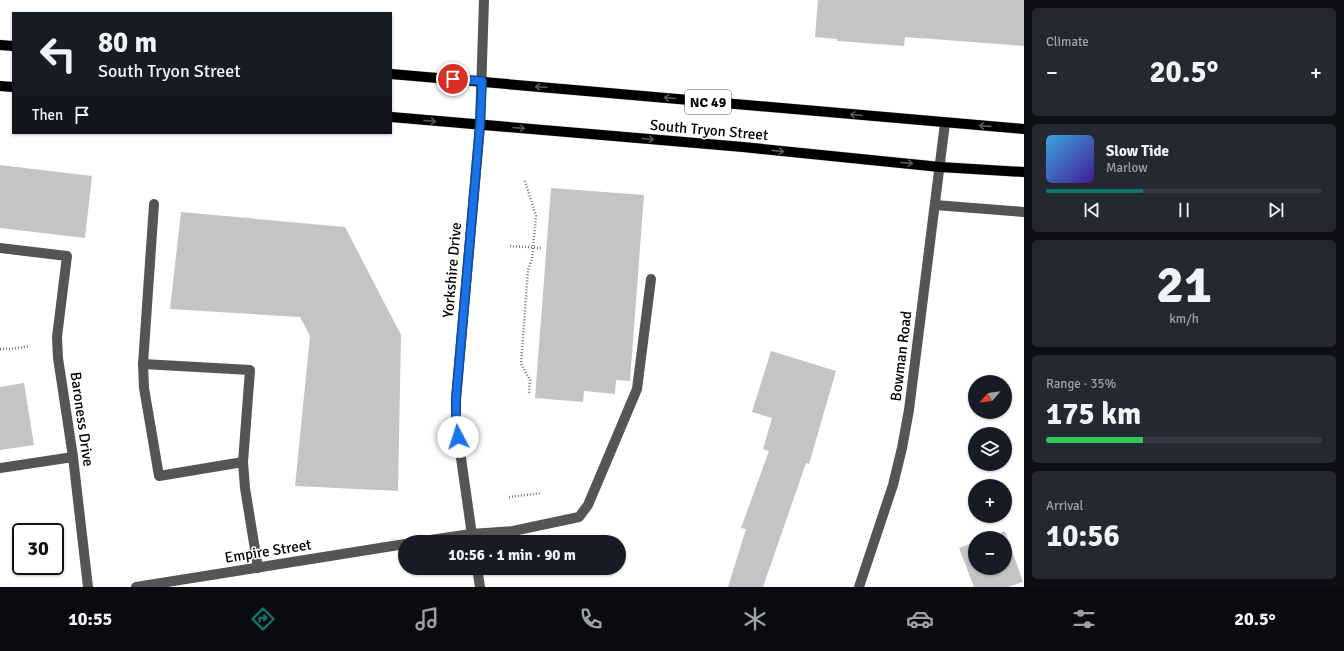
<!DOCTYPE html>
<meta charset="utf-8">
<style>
:root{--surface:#171b24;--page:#242831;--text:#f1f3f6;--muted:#9ea1a6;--line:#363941;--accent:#0f766e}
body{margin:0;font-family:Signika,sans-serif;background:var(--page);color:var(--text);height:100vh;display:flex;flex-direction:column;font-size:15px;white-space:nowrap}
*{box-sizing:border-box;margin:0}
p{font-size:13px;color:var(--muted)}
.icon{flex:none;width:22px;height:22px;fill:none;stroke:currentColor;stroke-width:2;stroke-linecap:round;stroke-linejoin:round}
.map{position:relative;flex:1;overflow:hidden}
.side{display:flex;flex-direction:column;gap:8px;padding:8px;background:#0d0f14;width:320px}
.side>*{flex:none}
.hud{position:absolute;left:12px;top:12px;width:380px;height:122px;border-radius:0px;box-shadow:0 1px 3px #0004;background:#171b24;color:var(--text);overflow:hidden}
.needle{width:26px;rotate:242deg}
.buttons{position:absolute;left:968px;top:375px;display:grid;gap:8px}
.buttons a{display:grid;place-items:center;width:44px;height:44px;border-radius:50%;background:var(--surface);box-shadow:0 1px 3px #0004;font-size:20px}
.speed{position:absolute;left:12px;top:523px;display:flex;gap:8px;font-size:20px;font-weight:700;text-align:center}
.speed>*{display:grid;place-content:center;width:52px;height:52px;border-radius:50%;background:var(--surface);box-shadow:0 1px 3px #0004;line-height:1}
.speed .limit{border:2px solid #111;border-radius:6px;background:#fff;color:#111}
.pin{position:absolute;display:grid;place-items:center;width:34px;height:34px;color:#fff;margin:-17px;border:2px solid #fff;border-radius:50%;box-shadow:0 1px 4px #0007}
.me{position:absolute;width:44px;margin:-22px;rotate:355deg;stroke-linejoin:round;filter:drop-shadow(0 0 3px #0008)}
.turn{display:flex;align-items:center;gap:14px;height:84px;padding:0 20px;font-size:18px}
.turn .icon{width:52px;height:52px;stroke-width:2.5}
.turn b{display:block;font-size:28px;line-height:34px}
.then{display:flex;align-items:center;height:38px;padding:0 20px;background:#0003;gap:8px;font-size:15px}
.big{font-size:30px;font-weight:700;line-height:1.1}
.side .card{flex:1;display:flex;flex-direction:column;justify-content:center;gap:6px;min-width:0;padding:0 14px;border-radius:6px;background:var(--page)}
.side .dial{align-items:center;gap:0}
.dial b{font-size:52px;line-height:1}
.song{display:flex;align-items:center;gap:12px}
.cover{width:48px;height:48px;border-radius:6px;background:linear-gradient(135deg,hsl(200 70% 55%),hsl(260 70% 35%))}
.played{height:4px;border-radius:2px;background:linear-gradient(90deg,var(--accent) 35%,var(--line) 35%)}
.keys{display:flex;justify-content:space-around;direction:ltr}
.heat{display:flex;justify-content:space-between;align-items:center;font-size:22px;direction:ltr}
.charge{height:6px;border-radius:3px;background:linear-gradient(90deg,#34c759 35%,var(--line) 0)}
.trip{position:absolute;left:398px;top:535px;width:228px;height:40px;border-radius:20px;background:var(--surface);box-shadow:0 1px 3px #0004;font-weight:700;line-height:40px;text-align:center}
.tabs{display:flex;height:64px;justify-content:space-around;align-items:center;background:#090b0e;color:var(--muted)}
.tabs .icon{width:28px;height:28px}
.tabs .selected{color:var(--accent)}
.tabs b{font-size:18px;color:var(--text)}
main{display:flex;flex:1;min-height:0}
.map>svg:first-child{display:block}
.building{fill:#c4c4c4}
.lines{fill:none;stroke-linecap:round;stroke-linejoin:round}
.major-casing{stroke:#dbdbdb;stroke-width:11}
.path{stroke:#777;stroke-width:2.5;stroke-dasharray:1 2;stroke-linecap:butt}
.minor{stroke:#555;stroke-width:10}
.major{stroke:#000;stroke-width:10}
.oneway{stroke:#595959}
.route-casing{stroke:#114b97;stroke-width:10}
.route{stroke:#1a73e8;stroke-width:7}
.labels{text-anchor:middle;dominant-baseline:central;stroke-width:3;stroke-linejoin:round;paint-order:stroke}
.shield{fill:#fff;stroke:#4c4c4c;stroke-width:1}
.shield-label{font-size:14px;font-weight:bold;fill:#000}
.street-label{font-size:15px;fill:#000;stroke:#fff}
</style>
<main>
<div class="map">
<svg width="1024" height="587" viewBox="0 0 1024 587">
<rect width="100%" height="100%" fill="#fff"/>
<g class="building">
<path d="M 818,0 L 1024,0 L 1024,46 L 905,37 L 904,46 L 837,41 L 837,39 L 815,37 Z"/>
<path d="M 0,165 L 92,176 L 85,238 L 0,228 Z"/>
<path d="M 551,188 L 644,195 L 630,381 L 616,380 L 615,394 L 584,391 L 583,402 L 535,398 Z"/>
<path d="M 181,212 L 345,227 L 401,335 L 398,491 L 295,486 L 310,336 L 300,317 L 170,309 Z"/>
<path d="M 771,351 L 836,371 L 809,464 L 806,463 L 763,587 L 728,587 L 746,529 L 741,528 L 769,451 L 763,449 L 772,418 L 752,412 Z"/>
<path d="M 24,383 L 34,445 L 0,450 L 0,387 Z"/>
<path d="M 1005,531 L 1023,582 L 1008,587 L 974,587 L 959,548 L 975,542 L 975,568 L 1005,568 L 1005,538 L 986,538 Z"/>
</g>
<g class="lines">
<g class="major-casing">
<g id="major">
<path d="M 0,45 L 13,46"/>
<path d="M 391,74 L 1024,129"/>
<path d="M 0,86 L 13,87"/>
<path d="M 391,117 L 743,147 L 940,167 L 1024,172"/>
</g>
</g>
<g class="path">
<path d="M 525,181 L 536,216 L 532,259 L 528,270 L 521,364 L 530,380 L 529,393"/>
<path d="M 510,246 L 543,248"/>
<path d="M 0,349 L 10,349 L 30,346"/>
<path d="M 509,497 L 541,493"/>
</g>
<g class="minor">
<path d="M 154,204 L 143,364 L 144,388 L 159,476 L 243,462"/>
<path d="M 935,205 L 1024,212"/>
<path d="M 0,248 L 67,256 L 57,337 L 58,358 L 73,457 L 88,587"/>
<path d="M 143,364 L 250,370 L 243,462 L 245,488 L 258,568"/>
<path d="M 0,468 L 73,457"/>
<path d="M 417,542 L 471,534 L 513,531 L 579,517 L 588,505 L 637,389 L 651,279"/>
<path d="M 473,542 L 456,423 L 456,399 L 480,125 L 484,0"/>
<path d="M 477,568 L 480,587"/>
<path d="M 136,587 L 405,544"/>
<path d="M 859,587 L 893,485 L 902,448 L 909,410 L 945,123"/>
</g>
<use href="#major" class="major"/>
</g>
<defs><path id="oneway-shaft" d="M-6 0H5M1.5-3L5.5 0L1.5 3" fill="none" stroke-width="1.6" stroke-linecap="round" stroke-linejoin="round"/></defs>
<g class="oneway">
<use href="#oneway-shaft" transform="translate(541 87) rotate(-175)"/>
<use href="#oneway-shaft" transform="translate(670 98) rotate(-175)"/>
<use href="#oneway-shaft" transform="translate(856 115) rotate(-175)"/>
<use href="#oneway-shaft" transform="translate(430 121) rotate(5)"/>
<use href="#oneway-shaft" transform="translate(985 126) rotate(-176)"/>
<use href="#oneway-shaft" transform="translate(519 128) rotate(5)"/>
<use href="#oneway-shaft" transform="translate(648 139) rotate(5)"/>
<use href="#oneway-shaft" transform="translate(778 151) rotate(6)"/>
<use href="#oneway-shaft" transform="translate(907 163) rotate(6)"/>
</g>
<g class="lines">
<g class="route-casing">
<path id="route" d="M 453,79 L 482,81 L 480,125 L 456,399 L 456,423 L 458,437"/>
</g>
<use href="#route" class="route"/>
</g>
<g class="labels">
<rect class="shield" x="685" y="90" width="46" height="24" rx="3"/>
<g class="shield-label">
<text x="708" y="102">NC 49</text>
</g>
<g class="street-label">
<text transform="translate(709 130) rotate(5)">South Tryon Street</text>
<text transform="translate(452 270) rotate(-85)">Yorkshire Drive</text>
<text transform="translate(901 356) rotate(-83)">Bowman Road</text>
<text transform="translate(82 419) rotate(82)">Baroness Drive</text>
<text transform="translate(268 551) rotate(-9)">Empire Street</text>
</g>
</g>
</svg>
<div class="buttons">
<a><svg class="needle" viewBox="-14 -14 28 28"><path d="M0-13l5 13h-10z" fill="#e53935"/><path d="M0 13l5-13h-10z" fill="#9ea1a6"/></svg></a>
<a><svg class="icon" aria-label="layers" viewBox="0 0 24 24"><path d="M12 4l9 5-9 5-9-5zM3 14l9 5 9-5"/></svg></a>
<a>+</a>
<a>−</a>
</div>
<div class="speed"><div class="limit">30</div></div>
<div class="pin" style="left:453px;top:79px;background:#d93025"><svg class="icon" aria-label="arrive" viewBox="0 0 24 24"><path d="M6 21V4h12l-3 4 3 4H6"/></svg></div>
<svg class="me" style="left:458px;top:437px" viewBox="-20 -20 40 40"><circle r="19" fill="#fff"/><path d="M0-13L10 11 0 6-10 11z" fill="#1a73e8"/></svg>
<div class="trip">10:56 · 1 min · 90 m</div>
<div class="hud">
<div class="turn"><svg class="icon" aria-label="left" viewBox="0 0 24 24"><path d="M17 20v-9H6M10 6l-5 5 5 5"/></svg><div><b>80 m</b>South Tryon Street</div></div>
<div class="then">Then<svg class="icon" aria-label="arrive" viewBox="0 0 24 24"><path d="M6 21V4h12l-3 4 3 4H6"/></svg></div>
</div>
</div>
<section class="side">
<div class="card"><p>Climate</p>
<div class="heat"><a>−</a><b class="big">20.5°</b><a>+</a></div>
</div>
<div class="card">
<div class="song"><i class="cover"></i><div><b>Slow Tide</b><p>Marlow</p></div></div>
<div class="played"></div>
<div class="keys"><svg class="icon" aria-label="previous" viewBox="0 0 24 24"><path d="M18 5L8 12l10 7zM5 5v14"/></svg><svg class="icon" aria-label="pause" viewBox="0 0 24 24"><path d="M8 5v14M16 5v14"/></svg><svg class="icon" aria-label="next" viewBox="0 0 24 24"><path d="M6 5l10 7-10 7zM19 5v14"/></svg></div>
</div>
<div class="card dial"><b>21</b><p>km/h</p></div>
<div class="card"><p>Range · 35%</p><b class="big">175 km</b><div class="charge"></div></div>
<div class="card"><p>Arrival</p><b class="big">10:56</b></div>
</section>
</main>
<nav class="tabs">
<b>10:55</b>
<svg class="icon selected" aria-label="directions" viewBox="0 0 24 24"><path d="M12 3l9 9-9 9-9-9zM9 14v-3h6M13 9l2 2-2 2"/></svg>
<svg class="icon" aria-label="music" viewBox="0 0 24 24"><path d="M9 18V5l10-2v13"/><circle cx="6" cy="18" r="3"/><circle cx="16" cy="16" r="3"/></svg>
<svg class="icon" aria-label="phone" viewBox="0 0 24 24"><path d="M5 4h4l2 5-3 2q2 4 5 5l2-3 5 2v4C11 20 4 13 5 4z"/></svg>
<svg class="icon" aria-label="climate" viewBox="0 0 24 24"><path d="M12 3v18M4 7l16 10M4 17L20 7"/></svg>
<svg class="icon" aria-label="car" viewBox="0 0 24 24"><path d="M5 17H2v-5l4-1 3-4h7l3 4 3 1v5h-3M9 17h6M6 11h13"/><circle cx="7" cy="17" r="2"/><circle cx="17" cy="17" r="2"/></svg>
<svg class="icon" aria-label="filters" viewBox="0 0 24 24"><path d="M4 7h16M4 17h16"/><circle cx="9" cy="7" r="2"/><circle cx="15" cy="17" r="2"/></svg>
<b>20.5°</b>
</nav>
